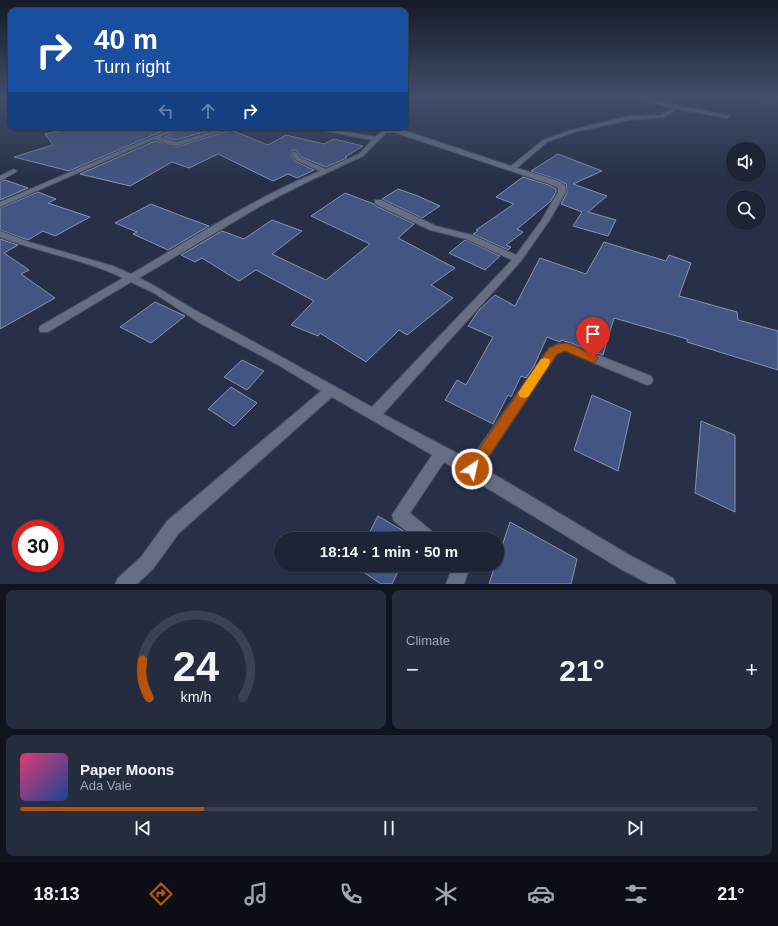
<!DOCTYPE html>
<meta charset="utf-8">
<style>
:root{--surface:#1d2436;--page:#252c3e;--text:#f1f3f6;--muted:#a0a4ad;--line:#3b4151;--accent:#b45309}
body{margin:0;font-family:Helvetica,sans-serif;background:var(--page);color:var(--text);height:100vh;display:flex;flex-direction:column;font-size:15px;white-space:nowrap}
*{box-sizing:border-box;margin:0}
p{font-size:13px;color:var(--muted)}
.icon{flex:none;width:22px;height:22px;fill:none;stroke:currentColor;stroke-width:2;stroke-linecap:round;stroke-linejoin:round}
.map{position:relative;height:584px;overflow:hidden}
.panel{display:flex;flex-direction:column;gap:6px;padding:6px;background:#10141e;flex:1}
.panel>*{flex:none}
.guide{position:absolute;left:8px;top:8px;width:400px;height:122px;border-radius:8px;box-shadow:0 1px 3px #0004,0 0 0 1px var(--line);background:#1a4fa0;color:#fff;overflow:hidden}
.controls{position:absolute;left:726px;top:142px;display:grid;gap:8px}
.controls a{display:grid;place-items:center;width:40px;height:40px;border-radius:50%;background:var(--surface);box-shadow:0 1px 3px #0004,0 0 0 1px var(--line);font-size:20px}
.speed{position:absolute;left:12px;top:520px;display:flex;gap:8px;font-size:20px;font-weight:700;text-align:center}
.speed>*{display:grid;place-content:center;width:52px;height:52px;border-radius:50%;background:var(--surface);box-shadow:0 1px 3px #0004,0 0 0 1px var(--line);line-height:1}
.speed .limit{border:6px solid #d22;background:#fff;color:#111}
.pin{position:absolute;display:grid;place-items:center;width:34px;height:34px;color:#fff;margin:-41px -17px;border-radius:50% 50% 50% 0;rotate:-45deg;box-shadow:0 0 4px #0007}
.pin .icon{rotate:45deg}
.me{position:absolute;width:44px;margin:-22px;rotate:34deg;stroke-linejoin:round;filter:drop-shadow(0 0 3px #0008)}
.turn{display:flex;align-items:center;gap:14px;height:84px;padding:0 20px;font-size:18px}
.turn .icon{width:52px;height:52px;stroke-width:2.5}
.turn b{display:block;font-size:28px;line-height:34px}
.lanes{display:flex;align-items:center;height:38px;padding:0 20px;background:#0003;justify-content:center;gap:20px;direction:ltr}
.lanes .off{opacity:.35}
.big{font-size:30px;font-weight:600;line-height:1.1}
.panel .tile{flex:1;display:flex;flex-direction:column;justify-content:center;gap:6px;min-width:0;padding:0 14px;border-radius:8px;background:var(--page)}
.panel .dial{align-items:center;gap:0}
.dial svg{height:104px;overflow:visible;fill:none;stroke:var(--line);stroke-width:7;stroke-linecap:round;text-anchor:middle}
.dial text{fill:var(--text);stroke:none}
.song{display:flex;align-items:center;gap:12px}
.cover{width:48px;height:48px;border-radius:6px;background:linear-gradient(135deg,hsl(340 70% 55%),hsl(220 70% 35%))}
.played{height:4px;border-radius:2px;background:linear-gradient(90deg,var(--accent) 25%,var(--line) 25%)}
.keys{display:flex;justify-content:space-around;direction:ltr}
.heat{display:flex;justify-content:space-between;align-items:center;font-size:22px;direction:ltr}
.panel .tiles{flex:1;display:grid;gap:6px;grid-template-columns:1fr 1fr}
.tile:last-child{grid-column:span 2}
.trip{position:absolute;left:274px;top:532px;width:230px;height:40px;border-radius:20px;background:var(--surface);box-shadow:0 1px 3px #0004,0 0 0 1px var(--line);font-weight:600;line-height:40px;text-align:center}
.tabs{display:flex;height:64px;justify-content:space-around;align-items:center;background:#0c0e16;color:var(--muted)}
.tabs .icon{width:28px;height:28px}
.tabs .selected{color:var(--accent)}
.tabs b{font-size:18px;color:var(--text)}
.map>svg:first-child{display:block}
.building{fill:#435582;stroke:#8693af}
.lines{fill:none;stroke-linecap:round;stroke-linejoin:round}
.minor-casing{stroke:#434c63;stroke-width:2}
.minor{fill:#656e83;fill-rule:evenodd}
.route{fill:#b45309;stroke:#753606}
.slow{fill:#f59e0b}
</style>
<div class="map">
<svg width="778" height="584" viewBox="0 0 778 584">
<rect width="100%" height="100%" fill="#273048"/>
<g class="building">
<path d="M 75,127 L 172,127 L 69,171 L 14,157 L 53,145 L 45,134 Z"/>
<path d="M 185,127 L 214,127 L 214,129 L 176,140 L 164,137 Z"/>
<path d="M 231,130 L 268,145 L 286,135 L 324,144 L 334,139 L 363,146 L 345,157 L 347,157 L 345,159 L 326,167 L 301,157 L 296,150 L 292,150 L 290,153 L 295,161 L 314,170 L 297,178 L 288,174 L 273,181 L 218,154 L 189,168 L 172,162 L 130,186 L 80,174 L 155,141 L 176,147 Z"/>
<path d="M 558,154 L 602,171 L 573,184 L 607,196 L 588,212 L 616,220 L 608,236 L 573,226 L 582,212 L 561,204 L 567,193 L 566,184 L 556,179 L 531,171 Z"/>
<path d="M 523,177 L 549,185 L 556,189 L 556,192 L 551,201 L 517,229 L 523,232 L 506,245 L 511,247 L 508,250 L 473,234 L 478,231 L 476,230 L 514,204 L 496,197 Z"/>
<path d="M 5,180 L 28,188 L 0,200 L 0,182 Z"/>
<path d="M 398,189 L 418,196 L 440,206 L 422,218 L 382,199 Z"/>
<path d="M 38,192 L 56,199 L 48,203 L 90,217 L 55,236 L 43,231 L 28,240 L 0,230 L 0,208 Z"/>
<path d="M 345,193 L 374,204 L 374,205 L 414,224 L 398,238 L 455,268 L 431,285 L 453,298 L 407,335 L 399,330 L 366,362 L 320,333 L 318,336 L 291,325 L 314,301 L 256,270 L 239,281 L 202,258 L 195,262 L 181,255 L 222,231 L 244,239 L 272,220 L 302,231 L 272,254 L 326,280 L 370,244 L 311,216 Z"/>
<path d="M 151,204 L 187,218 L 209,226 L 168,250 L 133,234 L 137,232 L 115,223 Z"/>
<path d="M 0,239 L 18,245 L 4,253 L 29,270 L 21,274 L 55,298 L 0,329 Z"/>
<path d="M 465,240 L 466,240 L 500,256 L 485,270 L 449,253 Z"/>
<path d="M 604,242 L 666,261 L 669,255 L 691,263 L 679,296 L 737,312 L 738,320 L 778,331 L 778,370 L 687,342 L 687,339 L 614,318 L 603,355 L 571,343 L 561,340 L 560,342 L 547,337 L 534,366 L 526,378 L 521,376 L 511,397 L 508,395 L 493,424 L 445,400 L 457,380 L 466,385 L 493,337 L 468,326 L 479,310 L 495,295 L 515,306 L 540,258 L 586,274 Z"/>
<path d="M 155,302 L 185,316 L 151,343 L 120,327 Z"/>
<path d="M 242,360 L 264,371 L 247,390 L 224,377 Z"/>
<path d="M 231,387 L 257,403 L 234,426 L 208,409 Z"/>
<path d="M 592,395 L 631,412 L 618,471 L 574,450 Z"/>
<path d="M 701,421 L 735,435 L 735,512 L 695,493 Z"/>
<path d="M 378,516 L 402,530 L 413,539 L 366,539 Z"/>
<path d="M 510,522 L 577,559 L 571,584 L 489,584 L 495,565 L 497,565 L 497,561 Z"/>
<path d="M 353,565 L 401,565 L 392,584 L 381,584 Z"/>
</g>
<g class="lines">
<g class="minor-casing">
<g id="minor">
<path d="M 629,97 L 637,97 L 730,116 L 727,118 L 677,109 L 665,117 L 629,120 L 575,132 L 547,142 L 517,168 L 556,180 L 565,185 L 566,192 L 549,221 L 521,261 L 383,414 L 470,460 L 549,348 C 556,344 563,342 570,344 L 651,376 L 653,380 L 651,384 L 647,385 L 565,351 L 557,354 L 482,467 L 631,556 L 673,578 L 676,584 L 649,584 L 619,568 L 444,462 L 410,513 L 434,533 L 436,539 L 416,539 L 394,521 L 392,515 L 432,455 L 332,397 L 179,533 L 153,569 L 137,584 L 115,584 L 118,578 L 141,557 L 167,521 L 321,391 L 275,363 L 198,322 L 154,293 L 131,282 L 48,332 L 40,332 L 39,329 L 40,326 L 123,278 C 84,259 40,253 0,237 L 0,231 L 29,242 L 113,266 L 131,274 C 193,238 254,198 320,171 L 296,160 L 291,153 L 292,152 L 296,152 L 300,158 L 326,169 L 359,154 L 372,140 L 306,127 L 319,127 L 375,137 C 383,130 390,128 400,129 L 511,166 L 543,140 L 571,130 L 629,116 L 661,115 L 672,108 ZM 393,132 L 550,184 L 558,188 L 558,192 L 541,221 L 516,255 L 472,235 L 436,226 L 381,200 L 375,200 L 375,204 L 430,230 L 466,239 L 512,260 L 372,407 C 317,376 263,347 208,317 C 184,305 163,289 139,278 L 264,204 L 305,183 L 363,156 L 386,133 Z"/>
<path d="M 756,97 L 778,98 L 778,100 L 772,102 Z"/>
<path d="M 176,127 L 184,127 L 160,137 L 176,142 L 226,127 L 235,127 L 176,146 L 170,145 L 155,139 L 0,207 L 0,202 Z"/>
<path d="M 14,169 L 17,171 L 16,172 L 0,181 L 0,176 Z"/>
<path d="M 450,565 L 469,565 L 470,567 L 464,584 L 446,584 L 452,568 Z"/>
</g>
</g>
<use href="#minor" class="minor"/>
</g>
<linearGradient id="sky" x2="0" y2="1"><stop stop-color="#151a28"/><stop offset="0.54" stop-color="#414e6a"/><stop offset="1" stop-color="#414e6a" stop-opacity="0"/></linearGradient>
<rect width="778" height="179" fill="url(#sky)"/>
<path class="route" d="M 566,343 L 596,355 L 598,358 L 596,361 L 593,363 L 565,351 L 557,354 L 477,474 L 472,476 L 468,474 L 466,469 L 468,465 L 549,348 L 558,344 Z"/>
<path class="slow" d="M 545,358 L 549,359 L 550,362 L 549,365 L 528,397 L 524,398 L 520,397 L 518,393 L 520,390 L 541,359 Z"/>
</svg>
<div class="controls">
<a><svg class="icon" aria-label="sound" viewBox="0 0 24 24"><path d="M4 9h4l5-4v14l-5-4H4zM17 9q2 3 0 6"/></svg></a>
<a><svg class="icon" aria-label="search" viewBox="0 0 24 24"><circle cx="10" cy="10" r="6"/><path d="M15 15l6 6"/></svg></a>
</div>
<div class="speed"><div class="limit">30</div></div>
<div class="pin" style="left:593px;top:358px;background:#d93025"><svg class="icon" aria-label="arrive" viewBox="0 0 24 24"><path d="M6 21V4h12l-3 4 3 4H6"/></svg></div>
<svg class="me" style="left:472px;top:469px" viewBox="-20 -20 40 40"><circle r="17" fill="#b45309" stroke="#fff" stroke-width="3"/><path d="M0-11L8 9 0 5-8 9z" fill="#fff"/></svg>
<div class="trip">18:14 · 1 min · 50 m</div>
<div class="guide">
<div class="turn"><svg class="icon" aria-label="right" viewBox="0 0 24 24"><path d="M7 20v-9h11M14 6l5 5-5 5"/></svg><div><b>40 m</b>Turn right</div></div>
<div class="lanes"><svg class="icon off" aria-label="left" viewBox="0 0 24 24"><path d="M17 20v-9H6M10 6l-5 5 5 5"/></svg><svg class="icon off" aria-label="ahead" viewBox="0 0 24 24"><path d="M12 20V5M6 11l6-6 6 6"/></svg><svg class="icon" aria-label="right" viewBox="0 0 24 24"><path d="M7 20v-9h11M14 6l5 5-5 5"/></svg></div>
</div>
</div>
<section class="panel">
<div class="tiles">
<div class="tile dial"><svg viewBox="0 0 100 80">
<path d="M14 69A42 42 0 1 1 86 69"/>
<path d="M14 69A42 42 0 0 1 9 40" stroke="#b45309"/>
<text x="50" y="56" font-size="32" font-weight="700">24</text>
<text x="50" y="72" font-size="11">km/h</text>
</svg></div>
<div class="tile"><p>Climate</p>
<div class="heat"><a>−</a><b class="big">21°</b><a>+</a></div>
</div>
<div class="tile">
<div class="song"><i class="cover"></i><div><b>Paper Moons</b><p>Ada Vale</p></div></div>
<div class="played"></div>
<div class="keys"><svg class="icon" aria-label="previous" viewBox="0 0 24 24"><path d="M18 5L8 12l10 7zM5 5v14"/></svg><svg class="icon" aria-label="pause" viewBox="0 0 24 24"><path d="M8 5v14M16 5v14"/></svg><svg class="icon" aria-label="next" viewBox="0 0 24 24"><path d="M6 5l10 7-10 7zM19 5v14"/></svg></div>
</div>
</div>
</section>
<nav class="tabs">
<b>18:13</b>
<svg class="icon selected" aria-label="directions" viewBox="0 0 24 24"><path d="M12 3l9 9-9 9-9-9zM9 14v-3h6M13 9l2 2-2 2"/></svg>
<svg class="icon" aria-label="music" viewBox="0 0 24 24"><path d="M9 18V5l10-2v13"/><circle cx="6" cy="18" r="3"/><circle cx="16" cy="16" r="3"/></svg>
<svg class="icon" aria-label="phone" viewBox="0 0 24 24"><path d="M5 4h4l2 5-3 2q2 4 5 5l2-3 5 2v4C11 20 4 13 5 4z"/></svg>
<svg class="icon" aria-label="climate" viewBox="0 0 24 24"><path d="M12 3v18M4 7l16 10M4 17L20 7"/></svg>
<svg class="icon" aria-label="car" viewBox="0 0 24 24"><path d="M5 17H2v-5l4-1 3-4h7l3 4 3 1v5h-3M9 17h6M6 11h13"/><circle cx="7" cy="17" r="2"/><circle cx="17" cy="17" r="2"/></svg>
<svg class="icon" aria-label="filters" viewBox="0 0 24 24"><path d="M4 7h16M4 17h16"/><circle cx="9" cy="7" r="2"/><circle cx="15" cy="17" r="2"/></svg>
<b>21°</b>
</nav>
